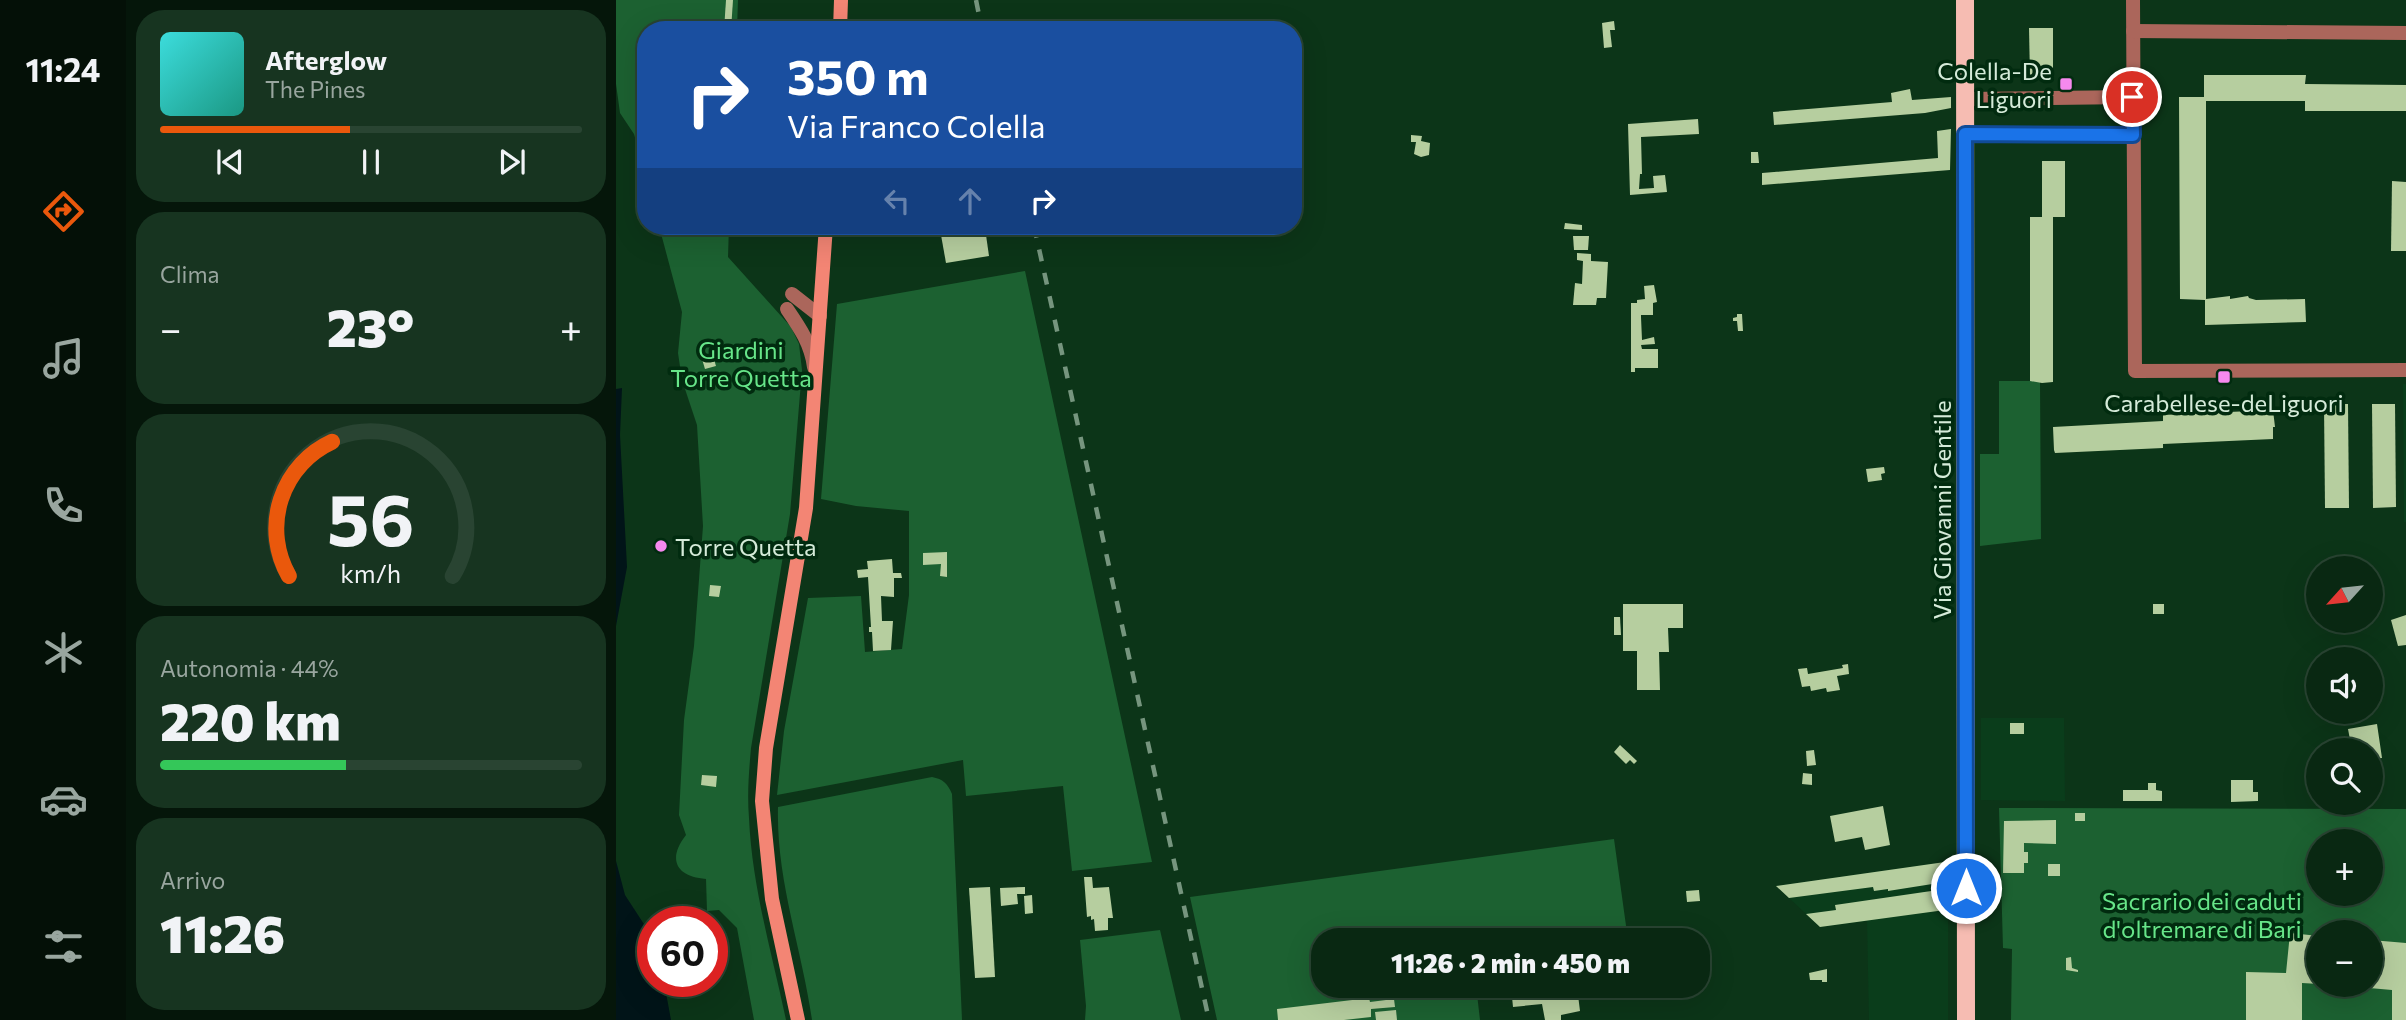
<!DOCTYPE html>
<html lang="it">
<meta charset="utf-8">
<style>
:root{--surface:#092812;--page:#173420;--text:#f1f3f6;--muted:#99a69f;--line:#294432;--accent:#ea580c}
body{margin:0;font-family:Commissioner,sans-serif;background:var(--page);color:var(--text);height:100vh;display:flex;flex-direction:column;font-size:26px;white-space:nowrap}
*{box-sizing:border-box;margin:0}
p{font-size:23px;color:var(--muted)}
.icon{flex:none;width:38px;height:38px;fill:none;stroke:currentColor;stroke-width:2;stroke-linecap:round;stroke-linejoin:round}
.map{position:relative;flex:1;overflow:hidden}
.drawer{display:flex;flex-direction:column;gap:10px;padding:10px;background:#05160a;width:490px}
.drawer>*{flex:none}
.top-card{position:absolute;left:21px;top:21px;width:665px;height:214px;border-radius:28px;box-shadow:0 7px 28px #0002,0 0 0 2px var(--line);background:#1a4fa0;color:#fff;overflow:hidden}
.needle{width:46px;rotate:243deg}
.controls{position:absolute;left:1690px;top:556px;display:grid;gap:14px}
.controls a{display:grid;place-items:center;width:77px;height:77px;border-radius:50%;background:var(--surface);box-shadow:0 7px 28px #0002,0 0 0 2px var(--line);font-size:35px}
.speed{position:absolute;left:21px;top:906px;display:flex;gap:14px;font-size:35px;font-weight:700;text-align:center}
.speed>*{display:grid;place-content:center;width:91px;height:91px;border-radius:50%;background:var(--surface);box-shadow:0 7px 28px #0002,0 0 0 2px var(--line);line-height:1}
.speed .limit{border:10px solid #d22;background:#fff;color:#111}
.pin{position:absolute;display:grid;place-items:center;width:60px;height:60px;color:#fff;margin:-30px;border:4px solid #fff;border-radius:50%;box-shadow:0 2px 7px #0007}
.me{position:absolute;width:77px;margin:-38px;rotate:0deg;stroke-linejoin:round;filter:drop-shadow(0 0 5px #0008)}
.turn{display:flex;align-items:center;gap:24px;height:147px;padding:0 35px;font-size:32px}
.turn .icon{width:91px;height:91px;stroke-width:2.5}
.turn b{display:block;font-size:49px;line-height:60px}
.lanes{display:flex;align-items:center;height:66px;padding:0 35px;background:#0003;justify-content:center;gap:35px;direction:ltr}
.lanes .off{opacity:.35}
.big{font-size:52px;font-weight:800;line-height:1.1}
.drawer .widget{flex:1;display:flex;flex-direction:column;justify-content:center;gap:10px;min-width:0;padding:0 24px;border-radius:28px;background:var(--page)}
.drawer .dial{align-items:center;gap:0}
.dial svg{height:182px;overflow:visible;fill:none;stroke:var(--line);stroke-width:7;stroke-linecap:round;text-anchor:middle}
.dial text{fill:var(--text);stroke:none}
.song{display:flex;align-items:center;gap:21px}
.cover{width:84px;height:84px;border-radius:10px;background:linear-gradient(135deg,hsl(180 70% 55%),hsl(170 70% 35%))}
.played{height:7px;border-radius:4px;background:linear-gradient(90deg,var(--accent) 45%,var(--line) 45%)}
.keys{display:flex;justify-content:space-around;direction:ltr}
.heat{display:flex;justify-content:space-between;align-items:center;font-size:38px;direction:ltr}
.charge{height:10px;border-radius:5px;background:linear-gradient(90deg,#34c759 44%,var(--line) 0)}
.trip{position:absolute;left:695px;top:928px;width:399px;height:70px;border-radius:28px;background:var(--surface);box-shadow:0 7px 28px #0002,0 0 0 2px var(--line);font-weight:800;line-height:70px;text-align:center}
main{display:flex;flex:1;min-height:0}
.dock{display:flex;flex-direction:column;width:126px;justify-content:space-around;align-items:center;background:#041007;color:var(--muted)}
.dock .icon{width:49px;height:49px}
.dock .selected{color:var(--accent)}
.dock b{font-size:32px;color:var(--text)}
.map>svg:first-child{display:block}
.built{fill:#0a3d1b}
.green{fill:#1c6131;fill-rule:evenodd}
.water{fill:#011418}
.building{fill:#b6ce9f}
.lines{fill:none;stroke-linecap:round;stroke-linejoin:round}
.minor{stroke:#ab665b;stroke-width:14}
.secondary{stroke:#f38574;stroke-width:14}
.primary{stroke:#f6bcb2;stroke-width:18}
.rail{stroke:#76957e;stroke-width:4.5;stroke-dasharray:12 12;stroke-linecap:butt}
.route-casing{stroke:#114b97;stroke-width:18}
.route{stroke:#1a73e8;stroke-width:12}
.poi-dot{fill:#f689ee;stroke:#012b0f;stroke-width:2.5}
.labels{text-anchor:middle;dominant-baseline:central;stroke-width:7;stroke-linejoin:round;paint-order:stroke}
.poi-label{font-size:24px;fill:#d5ebd9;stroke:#012b0f;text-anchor:end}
.park-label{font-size:24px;fill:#67e689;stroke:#012b0f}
.street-label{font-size:24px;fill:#d5ebd9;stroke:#012b0f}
</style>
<main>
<nav class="dock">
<b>11:24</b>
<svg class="icon selected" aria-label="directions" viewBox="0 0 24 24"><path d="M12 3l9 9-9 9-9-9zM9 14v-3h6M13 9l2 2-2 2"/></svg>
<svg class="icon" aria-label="music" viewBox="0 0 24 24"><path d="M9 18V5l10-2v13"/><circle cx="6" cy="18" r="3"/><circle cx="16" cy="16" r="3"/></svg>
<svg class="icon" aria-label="phone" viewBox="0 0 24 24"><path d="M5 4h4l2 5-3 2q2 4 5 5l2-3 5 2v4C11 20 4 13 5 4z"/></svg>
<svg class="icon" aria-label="climate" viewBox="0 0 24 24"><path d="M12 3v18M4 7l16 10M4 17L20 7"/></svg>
<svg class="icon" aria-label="car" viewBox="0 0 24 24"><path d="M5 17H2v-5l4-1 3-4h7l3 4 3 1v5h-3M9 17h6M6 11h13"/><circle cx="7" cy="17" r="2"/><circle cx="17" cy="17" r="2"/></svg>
<svg class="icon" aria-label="filters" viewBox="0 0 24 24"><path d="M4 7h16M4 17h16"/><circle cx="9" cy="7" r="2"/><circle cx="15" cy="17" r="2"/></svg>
</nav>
<section class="drawer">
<div class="widget">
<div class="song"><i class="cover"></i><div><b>Afterglow</b><p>The Pines</p></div></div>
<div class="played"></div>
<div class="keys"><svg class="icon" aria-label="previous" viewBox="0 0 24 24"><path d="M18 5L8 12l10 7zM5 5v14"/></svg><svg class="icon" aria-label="pause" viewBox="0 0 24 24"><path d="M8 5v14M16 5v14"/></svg><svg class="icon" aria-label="next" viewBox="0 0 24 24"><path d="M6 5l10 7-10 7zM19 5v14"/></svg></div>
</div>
<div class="widget"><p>Clima</p>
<div class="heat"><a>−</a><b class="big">23°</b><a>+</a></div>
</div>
<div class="widget dial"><svg viewBox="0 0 100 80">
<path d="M14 69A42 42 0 1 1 86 69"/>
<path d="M14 69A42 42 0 0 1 33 10" stroke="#ea580c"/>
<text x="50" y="56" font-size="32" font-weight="700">56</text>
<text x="50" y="72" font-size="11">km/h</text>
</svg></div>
<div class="widget"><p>Autonomia · 44%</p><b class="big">220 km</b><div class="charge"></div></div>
<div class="widget"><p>Arrivo</p><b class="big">11:26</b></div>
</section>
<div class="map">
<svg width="1790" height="1020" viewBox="0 0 1790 1020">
<rect width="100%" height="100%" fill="#0c3518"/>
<g class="built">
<path d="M 1787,384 L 1790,384 L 1790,522 L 1788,522 Z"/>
<path d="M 1365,718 L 1448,718 L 1449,801 L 1365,800 Z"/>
<path d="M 1329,862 L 1329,909 L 1332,909 L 1332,1020 L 1253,1020 L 1251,921 L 1204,927 L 1160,886 Z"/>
</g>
<g class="green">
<path d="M 0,0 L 122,0 L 121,30 L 30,30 L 30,177 L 18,134 L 4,113 L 0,84 Z"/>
<path d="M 43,226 L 113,226 L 112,257 L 175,327 L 183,344 L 186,370 L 174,514 L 135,748 C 133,771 131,794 133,818 C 136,887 156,953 170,1020 L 138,1020 L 121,928 L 103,910 L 91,911 L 90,879 C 60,877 51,859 70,835 L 63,815 L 68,720 L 78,646 L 87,526 L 81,425 L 66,380 L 62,353 L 66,312 Z"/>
<path d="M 409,271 L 536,862 L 456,871 L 447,786 L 350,796 L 347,760 L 161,795 L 168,731 L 192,598 L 245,596 L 249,652 L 286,649 L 293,595 L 293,511 L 240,506 L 205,499 L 221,304 Z"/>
<path d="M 1383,381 L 1424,381 L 1425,539 L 1364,546 L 1364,454 L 1383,454 Z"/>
<path d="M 316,777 C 327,779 332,784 336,794 L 346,1020 L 196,1020 C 186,949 160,880 162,807 Z"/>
<path d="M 1383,808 L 1790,809 L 1790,1020 L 1395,1020 L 1396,949 L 1387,948 ZM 1703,842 L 1755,842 L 1755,894 L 1703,894 ZM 1703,933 L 1755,933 L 1755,985 L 1703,985 Z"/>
<path d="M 998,839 L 1012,940 L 707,940 L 707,985 L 860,985 L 864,1020 L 601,1020 L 574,897 Z"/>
<path d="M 544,930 L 565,1020 L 469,1020 L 470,1006 L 464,940 Z"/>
</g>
<g class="water">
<path d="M 6,388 L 4,435 L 11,567 L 0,626 L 0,389 Z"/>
<path d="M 0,861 L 9,895 L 37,938 L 37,982 L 48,982 L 55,1020 L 0,1020 Z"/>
</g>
<g class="building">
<path d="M 110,0 L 117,0 L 115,30 L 108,30 Z"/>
<path d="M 998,21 L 999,30 L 994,30 L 996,47 L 988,48 L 986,23 Z"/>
<path d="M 1413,28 L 1437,28 L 1437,78 L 1414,78 Z"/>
<path d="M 1588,75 L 1690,75 L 1689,84 L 1790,85 L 1790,111 L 1689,111 L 1689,101 L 1590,101 L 1590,299 L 1614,296 L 1614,299 L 1632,296 L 1633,298 L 1640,300 L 1689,299 L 1690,322 L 1589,325 L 1589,300 L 1564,299 L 1563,97 L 1588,97 Z"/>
<path d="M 1294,89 L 1296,100 L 1335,97 L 1335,108 L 1309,113 L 1158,125 L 1157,112 L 1276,102 L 1275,93 Z"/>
<path d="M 23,108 L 30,108 L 30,120 L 22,119 Z"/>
<path d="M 1082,119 L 1083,134 L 1025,137 L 1026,174 L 1024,174 L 1023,189 L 1038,188 L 1037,176 L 1049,175 L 1051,192 L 1014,195 L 1012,124 Z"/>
<path d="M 1335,129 L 1334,170 L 1146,185 L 1146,173 L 1322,158 L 1321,131 Z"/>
<path d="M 795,135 L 806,136 L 805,141 L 814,143 L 813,155 L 805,157 L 798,154 L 800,142 L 795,142 Z"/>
<path d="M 1135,152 L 1142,152 L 1143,163 L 1135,163 Z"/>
<path d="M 1426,161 L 1449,161 L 1449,217 L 1437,217 L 1437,382 L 1426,383 L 1414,381 L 1414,217 L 1426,217 Z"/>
<path d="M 1776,181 L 1790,182 L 1790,251 L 1775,251 Z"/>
<path d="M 949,223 L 966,225 L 966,230 L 948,229 Z"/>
<path d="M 369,228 L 373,256 L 330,263 L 325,235 Z"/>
<path d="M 957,236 L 973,236 L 972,250 L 958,250 Z"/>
<path d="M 961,253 L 975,254 L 975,261 L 992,262 L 990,298 L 981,298 L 980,305 L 957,305 L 959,283 L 966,284 L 967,261 L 961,260 Z"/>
<path d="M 1038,285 L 1041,302 L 1037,303 L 1037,315 L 1025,315 L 1025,317 L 1026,340 L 1038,337 L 1039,344 L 1025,345 L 1026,349 L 1042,349 L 1042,368 L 1019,368 L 1019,372 L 1015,372 L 1015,303 L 1021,303 L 1021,300 L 1029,299 L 1028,286 Z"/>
<path d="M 1121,314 L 1126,314 L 1127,331 L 1122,331 L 1121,321 L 1117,321 L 1117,318 L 1121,317 Z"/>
<path d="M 97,356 L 100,366 L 89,369 L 86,359 Z"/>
<path d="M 1708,404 L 1732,404 L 1733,508 L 1709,508 Z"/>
<path d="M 1756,404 L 1779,404 L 1780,507 L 1757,508 Z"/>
<path d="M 1657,410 L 1659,427 L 1657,427 L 1657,439 L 1547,444 L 1547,448 L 1439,453 L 1438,450 L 1437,427 L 1547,421 L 1547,415 Z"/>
<path d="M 1268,467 L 1269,473 L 1265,474 L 1266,480 L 1252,482 L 1250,469 Z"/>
<path d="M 331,552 L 331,577 L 324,576 L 325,564 L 307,565 L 307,553 Z"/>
<path d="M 276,559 L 277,573 L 285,573 L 286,578 L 278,578 L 278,597 L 265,596 L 266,621 L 277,621 L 275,650 L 257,651 L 256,632 L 253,632 L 253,627 L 255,627 L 252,577 L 242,578 L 241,570 L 252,569 L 251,561 Z"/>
<path d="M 94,585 L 105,586 L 103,597 L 93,596 Z"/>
<path d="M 1007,604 L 1067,604 L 1067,628 L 1052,628 L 1053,652 L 1043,652 L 1044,690 L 1021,690 L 1021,651 L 1007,651 Z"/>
<rect x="1537" y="604" width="11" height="10"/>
<path d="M 1790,615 L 1790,645 L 1782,646 L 1775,620 Z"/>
<path d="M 998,617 L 1004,617 L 1005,635 L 998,635 Z"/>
<path d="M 1232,664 L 1233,674 L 1221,676 L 1224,690 L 1211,692 L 1210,688 L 1195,691 L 1194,686 L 1186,687 L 1182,669 L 1191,668 L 1192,674 L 1227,668 L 1226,665 Z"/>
<rect x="1394" y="723" width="14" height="11"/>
<path d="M 1761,724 L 1766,758 L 1755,759 L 1755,751 L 1745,751 L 1744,744 L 1735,745 L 1732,729 Z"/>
<path d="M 1004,745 L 1021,761 L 1018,764 L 1014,760 L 1010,764 L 998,752 Z"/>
<path d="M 1198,750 L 1200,765 L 1191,766 L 1190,751 Z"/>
<path d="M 1187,773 L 1196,774 L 1196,785 L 1186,784 Z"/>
<path d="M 86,775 L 101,776 L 100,787 L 85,785 Z"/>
<path d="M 1615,780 L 1637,780 L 1637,792 L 1642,792 L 1642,801 L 1615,802 Z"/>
<path d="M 1532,783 L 1540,783 L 1540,790 L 1546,791 L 1546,801 L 1507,801 L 1507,790 L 1532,790 Z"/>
<path d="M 1267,806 L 1274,845 L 1249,850 L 1246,837 L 1219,842 L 1214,816 Z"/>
<rect x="1459" y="813" width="10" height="8"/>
<path d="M 1440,820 L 1440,844 L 1408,843 L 1408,852 L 1412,852 L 1412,863 L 1408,863 L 1408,873 L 1387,873 L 1388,821 Z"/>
<path d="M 1329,862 L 1329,882 L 1272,891 L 1272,889 L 1258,891 L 1257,887 L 1173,898 L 1160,886 Z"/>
<rect x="1432" y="864" width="12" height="12"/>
<path d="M 468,877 L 476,877 L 477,888 L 493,887 L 497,918 L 492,918 L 492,930 L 479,931 L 478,919 L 475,920 L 475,916 L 471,917 Z"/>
<path d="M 374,887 L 379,977 L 359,978 L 353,888 Z"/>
<path d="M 409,887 L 409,894 L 401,894 L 402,904 L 385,906 L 384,888 Z"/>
<path d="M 1329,889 L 1329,910 L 1204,927 L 1190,914 L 1220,910 L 1219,905 Z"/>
<path d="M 1083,890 L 1084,901 L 1071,902 L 1070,891 Z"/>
<path d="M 416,895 L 417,913 L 409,914 L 408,896 Z"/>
<path d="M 1674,933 L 1703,936 L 1703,984 L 1686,983 L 1686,1020 L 1630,1020 L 1630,972 L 1670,973 Z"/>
<path d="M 1755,940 L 1790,943 L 1790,1020 L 1776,1020 L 1776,990 L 1742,987 L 1742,985 L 1755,985 Z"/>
<path d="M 1455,957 L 1456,968 L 1462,970 L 1462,972 L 1450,970 L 1450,958 Z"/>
<path d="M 1211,969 L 1211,982 L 1206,982 L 1206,980 L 1194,980 L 1193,973 Z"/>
<path d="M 863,985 L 946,985 L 948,997 L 962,995 L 964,1011 L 945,1015 L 945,1020 L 929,1020 L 926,1004 L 897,1007 L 896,997 L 865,1000 Z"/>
<path d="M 753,998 L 754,1002 L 778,999 L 779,1007 L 755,1009 L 755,1017 L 728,1020 L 662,1020 L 661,1009 Z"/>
<path d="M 780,1010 L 781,1020 L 760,1020 L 759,1012 Z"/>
</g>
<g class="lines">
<g class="minor">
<path d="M 1517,0 L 1519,371 L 1790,370"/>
<path d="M 1517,31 L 1790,33"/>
<path d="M 1349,99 L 1516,97"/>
<path d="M 1349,134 L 1517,135"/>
<path d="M 176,294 L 204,316"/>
<path d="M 171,309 C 184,328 195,344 198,367"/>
</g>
<g class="secondary">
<path d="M 224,30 L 225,0"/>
<path d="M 182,1020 L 156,899 L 146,801 L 150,748 L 190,508 L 210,226"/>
</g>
<path class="primary" d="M 1349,0 L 1350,1020"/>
<g class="rail">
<path d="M 360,0 L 366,30"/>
<path d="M 418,226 L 593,1020"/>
</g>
</g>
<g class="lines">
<g class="route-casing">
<path id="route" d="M 1350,888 L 1349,134 L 1517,135 L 1516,97"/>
</g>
<use href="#route" class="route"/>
</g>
<g class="poi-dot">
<rect x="1443" y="77" width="14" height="14" rx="3.5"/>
<rect x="1601" y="370" width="14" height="14" rx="3.5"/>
<circle cx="45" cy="546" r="7"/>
</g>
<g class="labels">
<g class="poi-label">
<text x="1436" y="70">Colella-De<tspan x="1436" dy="28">Liguori</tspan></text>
<text x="1608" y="402" text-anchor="middle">Carabellese-deLiguori</text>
<text x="59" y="546" text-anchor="start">Torre Quetta</text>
</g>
<g class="park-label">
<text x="125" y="349">Giardini<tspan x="125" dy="28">Torre Quetta</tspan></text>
<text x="1586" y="900">Sacrario dei caduti<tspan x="1586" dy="28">d'oltremare di Bari</tspan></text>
</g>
<g class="street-label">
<text transform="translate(1325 510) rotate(-90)">Via Giovanni Gentile</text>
</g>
</g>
</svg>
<div class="controls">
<a><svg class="needle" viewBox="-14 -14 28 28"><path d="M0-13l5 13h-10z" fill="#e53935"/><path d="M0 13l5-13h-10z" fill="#99a69f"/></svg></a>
<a><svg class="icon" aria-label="sound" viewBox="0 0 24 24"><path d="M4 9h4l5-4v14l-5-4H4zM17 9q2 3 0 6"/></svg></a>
<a><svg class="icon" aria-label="search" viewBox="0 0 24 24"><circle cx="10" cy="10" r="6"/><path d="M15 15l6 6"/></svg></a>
<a>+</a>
<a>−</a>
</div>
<div class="speed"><div class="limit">60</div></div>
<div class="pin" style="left:1516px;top:97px;background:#d93025"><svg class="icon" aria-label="arrive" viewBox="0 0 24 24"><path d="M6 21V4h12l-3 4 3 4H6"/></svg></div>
<svg class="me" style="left:1350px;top:888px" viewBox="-20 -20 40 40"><circle r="17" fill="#1a73e8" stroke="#fff" stroke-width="3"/><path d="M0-11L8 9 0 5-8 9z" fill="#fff"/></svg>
<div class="trip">11:26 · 2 min · 450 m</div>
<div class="top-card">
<div class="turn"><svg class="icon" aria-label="right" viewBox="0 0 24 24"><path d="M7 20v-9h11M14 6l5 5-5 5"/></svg><div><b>350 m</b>Via Franco Colella</div></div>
<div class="lanes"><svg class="icon off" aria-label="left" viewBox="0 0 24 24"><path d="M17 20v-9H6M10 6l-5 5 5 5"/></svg><svg class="icon off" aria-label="ahead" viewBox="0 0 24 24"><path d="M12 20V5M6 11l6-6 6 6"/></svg><svg class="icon" aria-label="right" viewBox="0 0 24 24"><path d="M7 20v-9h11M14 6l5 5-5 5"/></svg></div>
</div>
</div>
</main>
